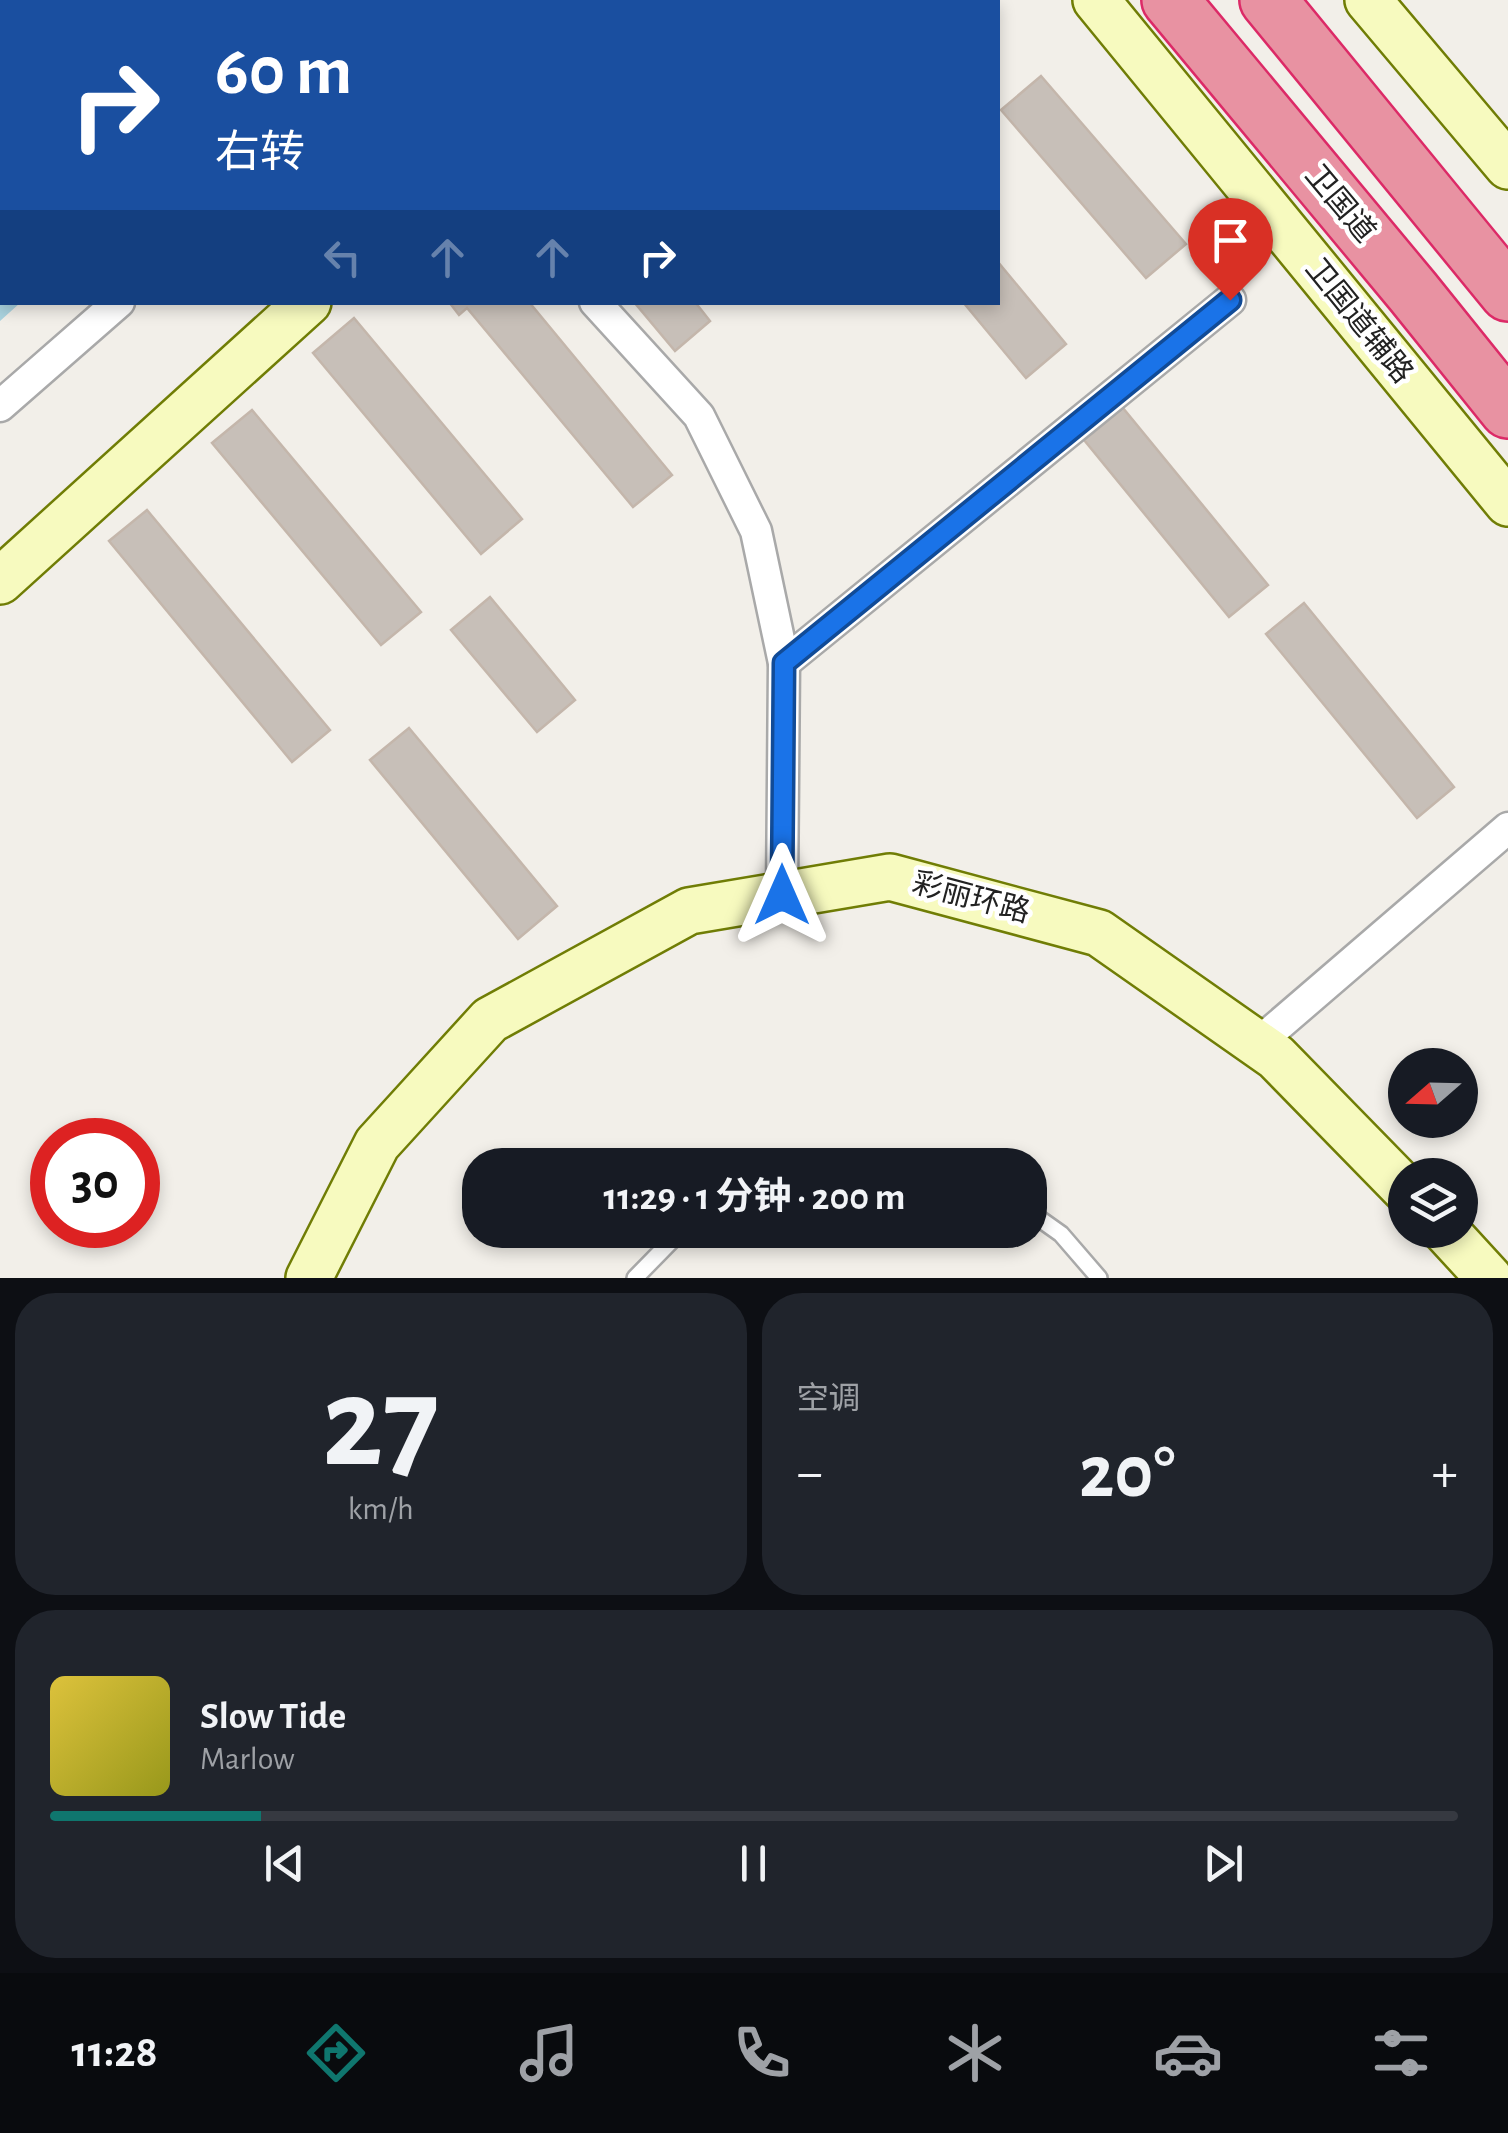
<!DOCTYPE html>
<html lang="zh">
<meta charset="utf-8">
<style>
:root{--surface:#171b24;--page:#20242c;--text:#f1f3f6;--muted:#9ea1a6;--line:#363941;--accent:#0f766e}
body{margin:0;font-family:"Alegreya Sans","Noto Sans SC",sans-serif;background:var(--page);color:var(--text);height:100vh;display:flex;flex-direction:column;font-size:38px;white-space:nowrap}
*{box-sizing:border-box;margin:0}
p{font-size:32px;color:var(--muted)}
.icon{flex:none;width:55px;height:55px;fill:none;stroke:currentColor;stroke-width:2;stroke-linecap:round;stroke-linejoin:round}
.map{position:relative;height:1278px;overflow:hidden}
.details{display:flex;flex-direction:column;gap:15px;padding:15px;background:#0d0f14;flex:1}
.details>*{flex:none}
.banner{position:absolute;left:0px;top:0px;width:1000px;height:305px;box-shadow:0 5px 15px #0003;background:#1a4fa0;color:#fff;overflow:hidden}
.needle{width:65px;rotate:250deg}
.buttons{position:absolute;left:1388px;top:1048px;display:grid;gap:20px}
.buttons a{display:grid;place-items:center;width:90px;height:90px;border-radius:50%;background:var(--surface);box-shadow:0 5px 15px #0003;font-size:50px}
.speed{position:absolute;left:30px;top:1118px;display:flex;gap:20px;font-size:50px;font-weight:700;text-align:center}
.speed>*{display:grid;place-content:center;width:130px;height:130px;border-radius:50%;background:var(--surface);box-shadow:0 5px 15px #0003;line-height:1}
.speed .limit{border:15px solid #d22;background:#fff;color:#111}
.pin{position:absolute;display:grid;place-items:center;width:85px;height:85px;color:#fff;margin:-102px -42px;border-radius:50% 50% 50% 0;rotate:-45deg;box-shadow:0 0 10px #0007}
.pin .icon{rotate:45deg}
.me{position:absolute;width:110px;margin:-55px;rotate:0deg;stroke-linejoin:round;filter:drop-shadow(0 0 8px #0008)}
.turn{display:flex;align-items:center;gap:35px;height:210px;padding:0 50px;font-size:45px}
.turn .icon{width:130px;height:130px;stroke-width:2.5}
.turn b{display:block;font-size:70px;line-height:85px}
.lanes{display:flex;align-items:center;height:95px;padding:0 50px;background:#0003;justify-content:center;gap:50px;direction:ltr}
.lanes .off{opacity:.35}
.big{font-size:75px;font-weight:700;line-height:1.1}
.details .card{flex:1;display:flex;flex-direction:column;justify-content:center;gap:15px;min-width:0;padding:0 35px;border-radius:40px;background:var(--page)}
.details .dial{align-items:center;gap:0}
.dial b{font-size:130px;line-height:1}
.song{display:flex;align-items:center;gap:30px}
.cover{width:120px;height:120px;border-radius:15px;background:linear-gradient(135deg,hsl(50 70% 55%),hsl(60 70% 35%))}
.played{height:10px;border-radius:5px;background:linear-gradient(90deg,var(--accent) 15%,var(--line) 15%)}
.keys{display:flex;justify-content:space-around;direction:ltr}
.heat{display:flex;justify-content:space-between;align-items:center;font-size:55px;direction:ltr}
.details .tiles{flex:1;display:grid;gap:15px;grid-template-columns:1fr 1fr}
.card:last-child{grid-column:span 2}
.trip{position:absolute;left:462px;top:1148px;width:585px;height:100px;border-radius:40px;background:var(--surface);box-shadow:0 5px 15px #0003;font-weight:700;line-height:100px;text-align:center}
.menu{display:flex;height:160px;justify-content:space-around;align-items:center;background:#090b0e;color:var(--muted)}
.menu .icon{width:70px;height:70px}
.menu .selected{color:var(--accent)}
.menu b{font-size:45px;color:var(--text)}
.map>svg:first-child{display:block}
.water{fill:#aad3df}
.building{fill:#c7bfb8;stroke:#c4b6ab;stroke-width:2.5}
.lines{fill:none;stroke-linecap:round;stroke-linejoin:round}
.lane-casing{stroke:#a9a9a9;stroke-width:20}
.street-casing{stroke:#a9a9a9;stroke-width:35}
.secondary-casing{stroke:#707d05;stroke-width:50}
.highway-casing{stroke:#dc2a67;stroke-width:60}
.lane{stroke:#fff;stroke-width:15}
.street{stroke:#fff;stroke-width:30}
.secondary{stroke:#f7fabf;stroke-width:45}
.highway{stroke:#e892a2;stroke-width:55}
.route-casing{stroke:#114b97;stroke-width:25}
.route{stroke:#1a73e8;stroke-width:18}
.labels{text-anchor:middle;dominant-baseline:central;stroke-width:9;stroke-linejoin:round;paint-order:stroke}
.street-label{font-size:30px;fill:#222;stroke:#fff}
</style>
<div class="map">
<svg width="1508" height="1278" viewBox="0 0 1508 1278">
<rect width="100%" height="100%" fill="#f2efe9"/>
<g class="water">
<path d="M 141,0 L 353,0 L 350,2 L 139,2 Z"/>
<path d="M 2,125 L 2,302 L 20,303 L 0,321 L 0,128 Z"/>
</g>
<g class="building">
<path d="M 715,0 L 786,0 L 788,2 L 717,2 Z"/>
<path d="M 912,0 L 974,0 L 976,2 L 914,2 Z"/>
<path d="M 1041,76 L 1186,244 L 1146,278 L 1001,110 Z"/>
<path d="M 998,262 L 1066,344 L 1026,378 L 963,302 L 998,302 Z"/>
<path d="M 449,302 L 529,302 L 672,475 L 633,507 L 467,308 L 459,315 Z"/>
<path d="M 634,302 L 695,302 L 710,321 L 675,351 Z"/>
<path d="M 354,318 L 522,519 L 481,554 L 313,353 Z"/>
<path d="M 1123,408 L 1268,585 L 1229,617 L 1084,440 Z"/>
<path d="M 252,410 L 421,612 L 381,645 L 212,443 Z"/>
<path d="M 147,510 L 330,730 L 292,762 L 109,541 Z"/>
<path d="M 490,597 L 575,700 L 537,732 L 451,630 Z"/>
<path d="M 1304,603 L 1454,787 L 1417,818 L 1266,634 Z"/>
<path d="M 409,728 L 557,906 L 518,939 L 370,760 Z"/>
</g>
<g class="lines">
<g class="lane-casing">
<g id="lane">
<path d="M 869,1165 L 922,1165"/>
<path d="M 1030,1212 L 1061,1234 L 1099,1278"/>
<path d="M 635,1278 L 682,1230"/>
</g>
</g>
<g class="street-casing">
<g id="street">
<path d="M 595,302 L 699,416 L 756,531 L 784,663 L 782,895"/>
<path d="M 0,406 L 119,302"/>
<path d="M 784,663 L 1230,300"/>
<path d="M 1258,1043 L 1508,828"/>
</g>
</g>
<g class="secondary-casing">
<g id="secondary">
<path d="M 1096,0 L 1508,503"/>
<path d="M 1368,0 L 1508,166"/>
<path d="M 637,2 L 640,0"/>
<path d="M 0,581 L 308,302"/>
<path d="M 1445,1230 L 1489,1278"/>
<path d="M 309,1278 L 377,1144 L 490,1020 L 689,911 L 890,877 L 1099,933 L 1276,1057 L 1405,1189"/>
</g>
</g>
<g class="highway-casing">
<g id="highway">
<path d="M 1170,0 L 1413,292 L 1508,410"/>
<path d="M 1268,0 L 1508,293"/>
</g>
</g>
<use href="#lane" class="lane"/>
<use href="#street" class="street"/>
<use href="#secondary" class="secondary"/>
<use href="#highway" class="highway"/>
</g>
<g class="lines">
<g class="route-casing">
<path id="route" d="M 782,895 L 784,663 L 1230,300"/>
</g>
<use href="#route" class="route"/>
</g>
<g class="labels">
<g class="street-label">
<text transform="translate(1340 204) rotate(50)">卫国道</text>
<text transform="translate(1359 321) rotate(51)">卫国道辅路</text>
<text transform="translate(971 898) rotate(15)">彩丽环路</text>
</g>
</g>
</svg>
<div class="buttons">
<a><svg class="needle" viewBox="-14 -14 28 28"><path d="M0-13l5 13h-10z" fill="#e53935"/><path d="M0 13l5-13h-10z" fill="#9ea1a6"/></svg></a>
<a><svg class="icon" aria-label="layers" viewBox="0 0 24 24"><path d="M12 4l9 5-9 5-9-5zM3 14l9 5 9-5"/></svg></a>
</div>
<div class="speed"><div class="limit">30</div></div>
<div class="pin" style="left:1230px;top:300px;background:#d93025"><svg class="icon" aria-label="arrive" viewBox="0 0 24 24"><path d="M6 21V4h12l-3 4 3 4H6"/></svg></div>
<svg class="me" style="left:782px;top:895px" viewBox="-20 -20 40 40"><path d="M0-17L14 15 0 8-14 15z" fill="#1a73e8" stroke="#fff" stroke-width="4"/></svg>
<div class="trip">11:29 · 1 分钟 · 200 m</div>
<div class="banner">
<div class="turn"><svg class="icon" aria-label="right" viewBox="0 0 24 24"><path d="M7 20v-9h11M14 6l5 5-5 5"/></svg><div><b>60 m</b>右转</div></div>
<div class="lanes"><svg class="icon off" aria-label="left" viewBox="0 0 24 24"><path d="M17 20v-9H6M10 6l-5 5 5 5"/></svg><svg class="icon off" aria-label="ahead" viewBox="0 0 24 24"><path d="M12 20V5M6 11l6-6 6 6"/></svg><svg class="icon off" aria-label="ahead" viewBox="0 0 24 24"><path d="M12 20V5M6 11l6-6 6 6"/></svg><svg class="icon" aria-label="right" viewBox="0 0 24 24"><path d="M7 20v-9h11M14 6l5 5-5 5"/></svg></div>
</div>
</div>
<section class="details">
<div class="tiles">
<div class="card dial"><b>27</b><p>km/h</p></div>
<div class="card"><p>空调</p>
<div class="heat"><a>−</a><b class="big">20°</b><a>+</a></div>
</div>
<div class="card">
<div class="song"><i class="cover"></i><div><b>Slow Tide</b><p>Marlow</p></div></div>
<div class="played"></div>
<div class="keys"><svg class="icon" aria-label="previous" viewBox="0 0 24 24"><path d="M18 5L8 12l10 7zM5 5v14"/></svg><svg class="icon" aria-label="pause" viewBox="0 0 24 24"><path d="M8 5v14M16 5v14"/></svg><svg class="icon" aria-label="next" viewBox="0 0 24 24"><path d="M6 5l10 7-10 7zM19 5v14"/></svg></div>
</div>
</div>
</section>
<nav class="menu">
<b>11:28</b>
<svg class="icon selected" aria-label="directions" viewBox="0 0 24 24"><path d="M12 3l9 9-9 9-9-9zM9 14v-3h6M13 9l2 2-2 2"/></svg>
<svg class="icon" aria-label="music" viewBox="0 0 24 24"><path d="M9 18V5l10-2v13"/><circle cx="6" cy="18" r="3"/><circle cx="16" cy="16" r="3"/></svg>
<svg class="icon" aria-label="phone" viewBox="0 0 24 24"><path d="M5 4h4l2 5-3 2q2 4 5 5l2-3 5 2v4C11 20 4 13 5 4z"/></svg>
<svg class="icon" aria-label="climate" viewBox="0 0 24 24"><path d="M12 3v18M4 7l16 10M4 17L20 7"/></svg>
<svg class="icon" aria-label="car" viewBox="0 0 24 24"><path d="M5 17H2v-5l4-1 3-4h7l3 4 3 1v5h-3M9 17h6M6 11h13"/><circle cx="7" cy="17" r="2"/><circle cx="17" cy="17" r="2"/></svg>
<svg class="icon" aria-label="filters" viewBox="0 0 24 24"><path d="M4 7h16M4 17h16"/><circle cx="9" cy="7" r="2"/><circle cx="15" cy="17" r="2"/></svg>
</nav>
